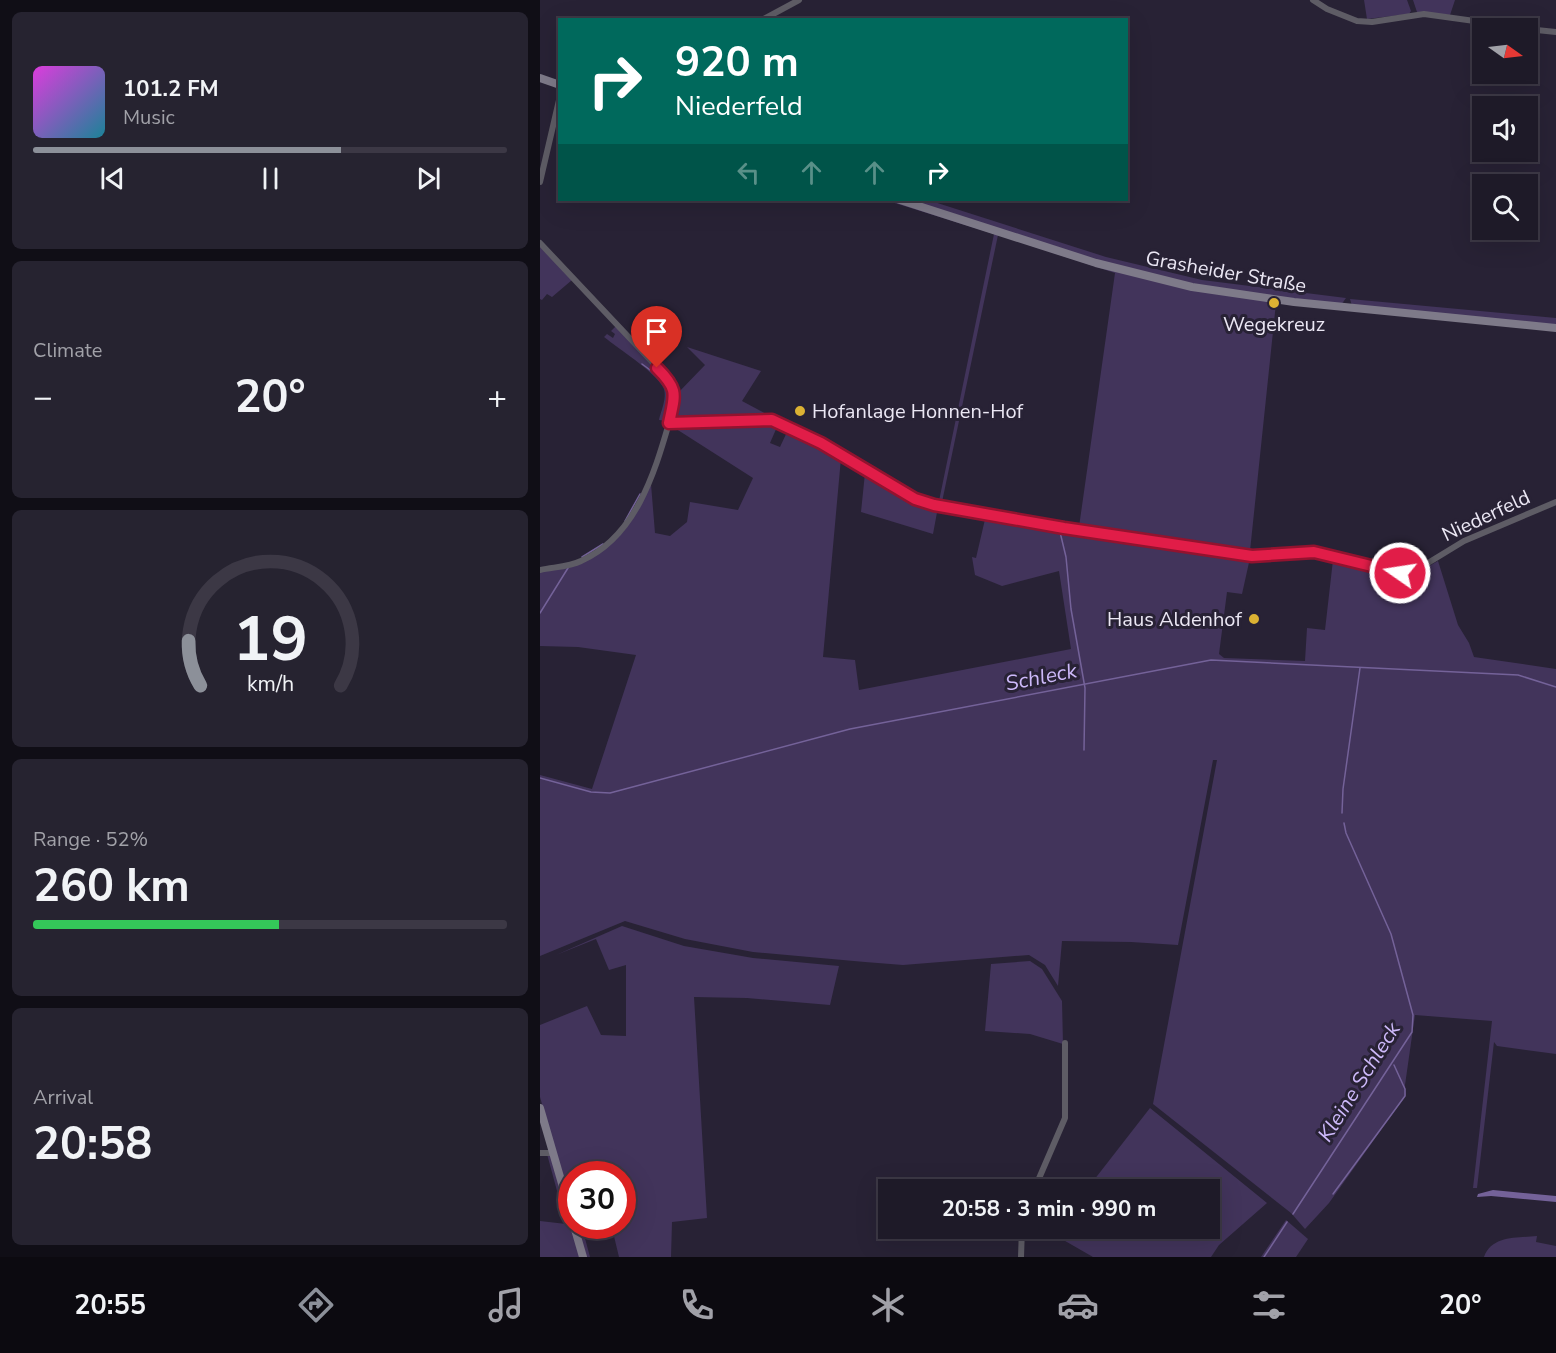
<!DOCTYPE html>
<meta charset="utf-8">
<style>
:root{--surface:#1e1a28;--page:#262330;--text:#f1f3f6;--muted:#a1a1a8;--line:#3c3845;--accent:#8c9099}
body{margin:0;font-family:"Nunito Sans",sans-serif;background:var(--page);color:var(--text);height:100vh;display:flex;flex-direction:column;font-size:22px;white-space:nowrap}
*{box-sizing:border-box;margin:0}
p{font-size:20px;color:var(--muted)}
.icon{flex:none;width:33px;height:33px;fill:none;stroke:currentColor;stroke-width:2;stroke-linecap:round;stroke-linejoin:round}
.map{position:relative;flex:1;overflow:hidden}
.sheet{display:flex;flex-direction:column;gap:12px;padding:12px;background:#100e16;width:540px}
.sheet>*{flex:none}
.banner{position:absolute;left:18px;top:18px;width:570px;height:183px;border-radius:0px;box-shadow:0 6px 24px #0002,0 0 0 2px var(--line);background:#00695c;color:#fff;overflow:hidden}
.needle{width:39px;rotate:104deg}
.tools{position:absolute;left:932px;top:18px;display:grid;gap:12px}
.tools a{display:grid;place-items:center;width:66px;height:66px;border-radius:0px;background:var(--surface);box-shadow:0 6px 24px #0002,0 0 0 2px var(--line);font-size:30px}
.speed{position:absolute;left:18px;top:1161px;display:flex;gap:12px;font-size:30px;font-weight:700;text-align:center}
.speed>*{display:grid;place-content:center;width:78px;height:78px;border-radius:50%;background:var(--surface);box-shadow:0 6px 24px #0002,0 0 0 2px var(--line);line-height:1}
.speed .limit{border:9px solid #d22;background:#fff;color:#111}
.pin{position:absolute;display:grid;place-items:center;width:51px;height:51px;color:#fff;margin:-62px -26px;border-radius:50% 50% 50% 0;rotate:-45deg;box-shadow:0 0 6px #0007}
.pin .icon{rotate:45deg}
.me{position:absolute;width:66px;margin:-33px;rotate:283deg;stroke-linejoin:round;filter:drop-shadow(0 0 4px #0008)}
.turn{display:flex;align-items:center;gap:21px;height:126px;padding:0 18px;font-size:27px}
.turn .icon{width:78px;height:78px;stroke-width:2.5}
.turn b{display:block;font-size:42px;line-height:51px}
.lanes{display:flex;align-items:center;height:57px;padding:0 18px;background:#0003;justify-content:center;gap:30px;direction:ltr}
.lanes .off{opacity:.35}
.big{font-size:45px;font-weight:700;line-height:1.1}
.sheet .tile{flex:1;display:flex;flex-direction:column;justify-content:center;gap:9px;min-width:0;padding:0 21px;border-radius:9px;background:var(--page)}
.sheet .dial{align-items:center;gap:0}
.dial svg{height:156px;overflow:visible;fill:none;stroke:var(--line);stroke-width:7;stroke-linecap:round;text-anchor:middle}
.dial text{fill:var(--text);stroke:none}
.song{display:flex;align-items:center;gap:18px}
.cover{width:72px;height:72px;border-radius:9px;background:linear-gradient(135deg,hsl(300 70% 55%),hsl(190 70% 35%))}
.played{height:6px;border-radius:3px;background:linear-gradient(90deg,var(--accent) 65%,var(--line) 65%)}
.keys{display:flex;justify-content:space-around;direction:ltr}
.heat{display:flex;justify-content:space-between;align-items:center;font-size:33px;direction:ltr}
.charge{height:9px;border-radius:4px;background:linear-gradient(90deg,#34c759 52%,var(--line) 0)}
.trip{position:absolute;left:338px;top:1179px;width:342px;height:60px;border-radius:0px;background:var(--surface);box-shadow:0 6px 24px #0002,0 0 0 2px var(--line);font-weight:700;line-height:60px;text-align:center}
.tab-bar{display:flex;height:96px;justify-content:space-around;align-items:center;background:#0c0a10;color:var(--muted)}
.tab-bar .icon{width:42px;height:42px}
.tab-bar .active{color:var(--accent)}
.tab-bar b{font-size:27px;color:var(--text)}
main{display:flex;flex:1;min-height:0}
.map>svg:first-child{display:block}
.green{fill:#42345b}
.water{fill:#746299}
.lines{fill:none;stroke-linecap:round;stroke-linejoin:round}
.stream{stroke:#746299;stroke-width:1.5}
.street{stroke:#5e5c65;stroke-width:6}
.secondary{stroke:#7e7a89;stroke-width:8}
.route-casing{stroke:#92132f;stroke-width:15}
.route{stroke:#e11d48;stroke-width:10}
.poi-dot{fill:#dcb233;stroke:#282235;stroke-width:2}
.labels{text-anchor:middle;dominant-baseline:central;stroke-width:6;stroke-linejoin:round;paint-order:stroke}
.street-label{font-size:20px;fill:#ebe7f4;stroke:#282235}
.poi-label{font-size:20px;fill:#ebe7f4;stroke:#282235}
.water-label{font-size:21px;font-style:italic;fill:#cdb9fa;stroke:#282235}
</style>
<main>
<section class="sheet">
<div class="tile">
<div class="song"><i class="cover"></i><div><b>101.2 FM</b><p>Music</p></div></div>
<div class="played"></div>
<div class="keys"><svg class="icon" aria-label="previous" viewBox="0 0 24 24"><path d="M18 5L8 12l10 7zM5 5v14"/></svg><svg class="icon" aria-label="pause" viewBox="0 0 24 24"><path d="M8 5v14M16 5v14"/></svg><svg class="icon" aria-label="next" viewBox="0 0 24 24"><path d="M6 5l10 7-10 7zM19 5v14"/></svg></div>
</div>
<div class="tile"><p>Climate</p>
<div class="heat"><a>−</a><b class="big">20°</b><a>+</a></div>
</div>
<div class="tile dial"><svg viewBox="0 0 100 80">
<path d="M14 69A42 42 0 1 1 86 69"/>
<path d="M14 69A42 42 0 0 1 8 46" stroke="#8c9099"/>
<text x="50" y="56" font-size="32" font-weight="700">19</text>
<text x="50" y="72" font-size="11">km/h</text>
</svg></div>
<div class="tile"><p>Range · 52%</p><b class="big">260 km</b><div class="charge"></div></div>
<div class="tile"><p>Arrival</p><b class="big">20:58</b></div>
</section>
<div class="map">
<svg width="1016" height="1257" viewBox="0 0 1016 1257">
<rect width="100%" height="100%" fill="#282235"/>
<g class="green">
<path d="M 824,0 L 867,0 L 871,11 L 869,14 L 827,19 Z"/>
<path d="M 873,0 L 915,0 L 910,15 L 877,12 Z"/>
<path d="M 345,200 L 353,200 L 538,259 L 736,303 L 710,551 L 697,552 L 539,527 L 575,273 L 458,235 L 402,502 L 399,502 L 398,504 L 376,496 L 263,433 L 264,431 L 278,437 L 351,482 L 399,501 L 454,234 Z"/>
<path d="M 367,200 L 388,200 L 566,257 L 662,280 L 806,298 L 801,305 L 657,286 L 565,263 Z"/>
<path d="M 0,246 L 32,280 L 12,297 L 7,294 L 2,300 L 0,299 Z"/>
<path d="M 810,299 L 1016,318 L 1016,325 L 812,306 Z"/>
<path d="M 76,326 L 130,384 L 132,396 L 126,421 L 119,420 C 121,411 128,396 123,387 C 114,371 79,349 64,337 L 67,334 L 73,338 L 75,334 L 71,331 Z"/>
<path d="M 147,347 L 221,371 L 202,401 L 228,415 L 222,418 L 132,420 L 137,394 L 165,365 Z"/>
<path d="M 227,423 L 237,427 L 230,443 L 240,447 L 247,432 L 301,458 L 283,657 L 315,660 L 319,690 L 531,649 L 519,571 L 462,586 L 435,575 L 432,557 L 436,558 L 446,515 L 517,530 L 710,558 L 702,594 L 687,592 L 679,654 L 684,658 L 765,661 L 767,628 L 785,630 L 793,560 L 859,576 L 873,575 L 898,561 L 918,625 L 929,643 L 934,657 L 1016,669 L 1016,1054 L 957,1046 L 954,1042 L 937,1188 L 933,1188 L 952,1021 L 875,1015 L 865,1085 L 866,1095 L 789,1203 L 765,1229 L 751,1213 L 613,1104 L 677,760 L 673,760 L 638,945 L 591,942 L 522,941 L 518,986 L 505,965 L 489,955 L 363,965 L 325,962 L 213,952 L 145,939 L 85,921 L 0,956 L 0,775 L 52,789 L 96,655 L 38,647 L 0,646 L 0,572 C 29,566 63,556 83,532 C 94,519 102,500 111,484 L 115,533 L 130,536 L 147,522 L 150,502 L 198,510 L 213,478 L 130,425 Z"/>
<path d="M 325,473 L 374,500 L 398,507 L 393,534 L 321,512 Z"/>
<path d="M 82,926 L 144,946 L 213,958 L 299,966 L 290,1005 L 207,998 L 154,997 L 167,1218 L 132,1222 L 131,1257 L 79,1257 L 72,1228 L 43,1231 L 50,1257 L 46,1257 L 37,1226 L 82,1226 L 82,1174 L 32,1174 L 31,1207 L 0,1097 L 0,1025 L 47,1006 L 61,1035 L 86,1036 L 86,965 L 69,970 L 56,939 L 16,955 Z"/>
<path d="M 490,961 L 502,969 L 522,1001 L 523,1044 L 490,1034 L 445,1031 L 451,964 Z"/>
<path d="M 610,1108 L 727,1203 L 679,1245 L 671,1257 L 553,1257 L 513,1234 L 517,1228 L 669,1228 L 669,1190 L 547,1189 Z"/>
<path d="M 7,1154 L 11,1157 L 40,1257 L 0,1257 L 0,1221 L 26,1224 Z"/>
<path d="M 746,1220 L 768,1239 L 756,1257 L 721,1257 Z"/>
<path d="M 997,1236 L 996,1242 L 1016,1246 L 1016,1257 L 944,1257 C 952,1235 978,1238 997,1236 Z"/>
</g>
<path class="water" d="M 953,1190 L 1016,1196 L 1016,1202 L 951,1196 L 937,1197 L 938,1194 Z"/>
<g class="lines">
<g class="stream">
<path d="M 102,364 C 127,382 133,389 125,420"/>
<path d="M 274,436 L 283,441"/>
<path d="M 287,443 L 340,475"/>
<path d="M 367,491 L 398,502"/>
<path d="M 85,521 L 100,494"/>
<path d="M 495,526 L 520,532 L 526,557 L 531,609 L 545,688 L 544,750"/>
<path d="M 42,557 L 63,544"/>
<path d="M 0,613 L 28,568"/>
<path d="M 0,778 L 51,792 L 70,793 L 310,729 L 671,660 L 978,675 L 1016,687"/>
<path d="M 802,813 L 803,789 L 820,668"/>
<path d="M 793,1194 L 865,1096 L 865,1089 L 854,1065"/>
<path d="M 753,1214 L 872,1032 L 873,1015 L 851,934 L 806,833 L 804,823"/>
<path d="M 724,1257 L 747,1222"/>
</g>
<g class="street">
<path d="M 773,0 L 787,9 L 817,21 L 832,22 L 884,14 L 985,28"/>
<path d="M 222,20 L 259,0"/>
<path d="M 987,29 L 1016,32"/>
<path d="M 0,182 L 20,96"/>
<path d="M 0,243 L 132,383 L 135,397 L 129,423"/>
<path d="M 0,570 C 13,567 29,567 41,561 C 95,537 114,475 129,423 L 233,420 L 281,443 L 375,499 L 394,505 L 524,528 L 712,556 L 775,552 L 860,573 L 883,566 L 924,541 L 1016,502"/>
<path d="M 0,1153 L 13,1153"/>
<path d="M 494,1190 L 525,1118 L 525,1043"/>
<path d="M 481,1257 L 482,1228"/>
</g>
<g class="secondary">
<path d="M 0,78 L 20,85"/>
<path d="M 360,200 L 556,263 L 652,287 L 754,302 L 1016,328"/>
<path d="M 0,1108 L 32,1218"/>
<path d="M 34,1226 L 43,1257"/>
</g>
</g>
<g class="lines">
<g class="route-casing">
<path id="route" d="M 117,368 C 139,390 135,394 129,423 L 232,420 L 281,443 L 375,499 L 394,505 L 524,528 L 712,556 L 774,552 L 860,573"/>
</g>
<use href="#route" class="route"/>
</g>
<g class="poi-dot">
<circle cx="734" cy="303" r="6"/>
<circle cx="260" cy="411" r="6"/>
<circle cx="714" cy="619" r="6"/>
</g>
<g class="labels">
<g class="street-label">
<text transform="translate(686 272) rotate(10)">Grasheider Straße</text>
<text transform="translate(946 516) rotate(-25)">Niederfeld</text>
</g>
<g class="poi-label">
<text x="734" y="324">Wegekreuz</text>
<text x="272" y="411" text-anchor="start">Hofanlage Honnen-Hof</text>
<text x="702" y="619" text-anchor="end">Haus Aldenhof</text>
</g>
<g class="water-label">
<text transform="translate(501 677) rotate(-11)">Schleck</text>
<text transform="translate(819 1082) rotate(-58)">Kleine Schleck</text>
</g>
</g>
</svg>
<div class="tools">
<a><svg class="needle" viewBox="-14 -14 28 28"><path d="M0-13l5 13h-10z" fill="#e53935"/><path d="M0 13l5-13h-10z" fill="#a1a1a8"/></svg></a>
<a><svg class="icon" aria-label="sound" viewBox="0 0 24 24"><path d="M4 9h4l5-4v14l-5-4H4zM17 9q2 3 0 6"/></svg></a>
<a><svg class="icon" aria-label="search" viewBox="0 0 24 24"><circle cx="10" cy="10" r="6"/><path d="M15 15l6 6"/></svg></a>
</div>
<div class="speed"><div class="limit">30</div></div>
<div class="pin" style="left:117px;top:368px;background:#d93025"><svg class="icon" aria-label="arrive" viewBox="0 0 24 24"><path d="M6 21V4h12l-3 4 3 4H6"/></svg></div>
<svg class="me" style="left:860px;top:573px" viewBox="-20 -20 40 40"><circle r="17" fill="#e11d48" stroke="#fff" stroke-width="3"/><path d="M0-11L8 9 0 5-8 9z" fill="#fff"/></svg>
<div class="trip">20:58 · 3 min · 990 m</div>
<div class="banner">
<div class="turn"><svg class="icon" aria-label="right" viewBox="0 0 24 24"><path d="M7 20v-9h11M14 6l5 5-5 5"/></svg><div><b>920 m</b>Niederfeld</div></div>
<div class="lanes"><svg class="icon off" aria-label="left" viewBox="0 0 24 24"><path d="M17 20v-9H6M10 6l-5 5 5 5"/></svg><svg class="icon off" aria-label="ahead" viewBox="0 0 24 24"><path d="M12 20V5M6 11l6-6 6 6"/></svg><svg class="icon off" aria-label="ahead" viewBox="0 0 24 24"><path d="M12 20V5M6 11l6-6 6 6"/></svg><svg class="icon" aria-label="right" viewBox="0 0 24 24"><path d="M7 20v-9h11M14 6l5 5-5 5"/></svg></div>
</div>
</div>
</main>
<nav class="tab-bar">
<b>20:55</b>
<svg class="icon active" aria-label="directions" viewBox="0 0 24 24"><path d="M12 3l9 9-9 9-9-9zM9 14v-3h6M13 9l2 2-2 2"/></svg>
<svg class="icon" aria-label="music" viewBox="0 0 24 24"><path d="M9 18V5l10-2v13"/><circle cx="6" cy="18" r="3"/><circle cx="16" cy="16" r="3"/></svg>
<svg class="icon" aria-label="phone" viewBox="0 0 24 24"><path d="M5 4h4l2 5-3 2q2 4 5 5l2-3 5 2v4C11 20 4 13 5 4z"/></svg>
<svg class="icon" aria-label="climate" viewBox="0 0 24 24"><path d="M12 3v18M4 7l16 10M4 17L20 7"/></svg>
<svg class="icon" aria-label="car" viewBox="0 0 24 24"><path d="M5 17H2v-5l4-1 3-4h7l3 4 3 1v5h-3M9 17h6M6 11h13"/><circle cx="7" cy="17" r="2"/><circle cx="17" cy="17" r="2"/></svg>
<svg class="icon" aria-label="filters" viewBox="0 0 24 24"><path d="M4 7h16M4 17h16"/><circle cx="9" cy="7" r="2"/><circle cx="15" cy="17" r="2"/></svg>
<b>20°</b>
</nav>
